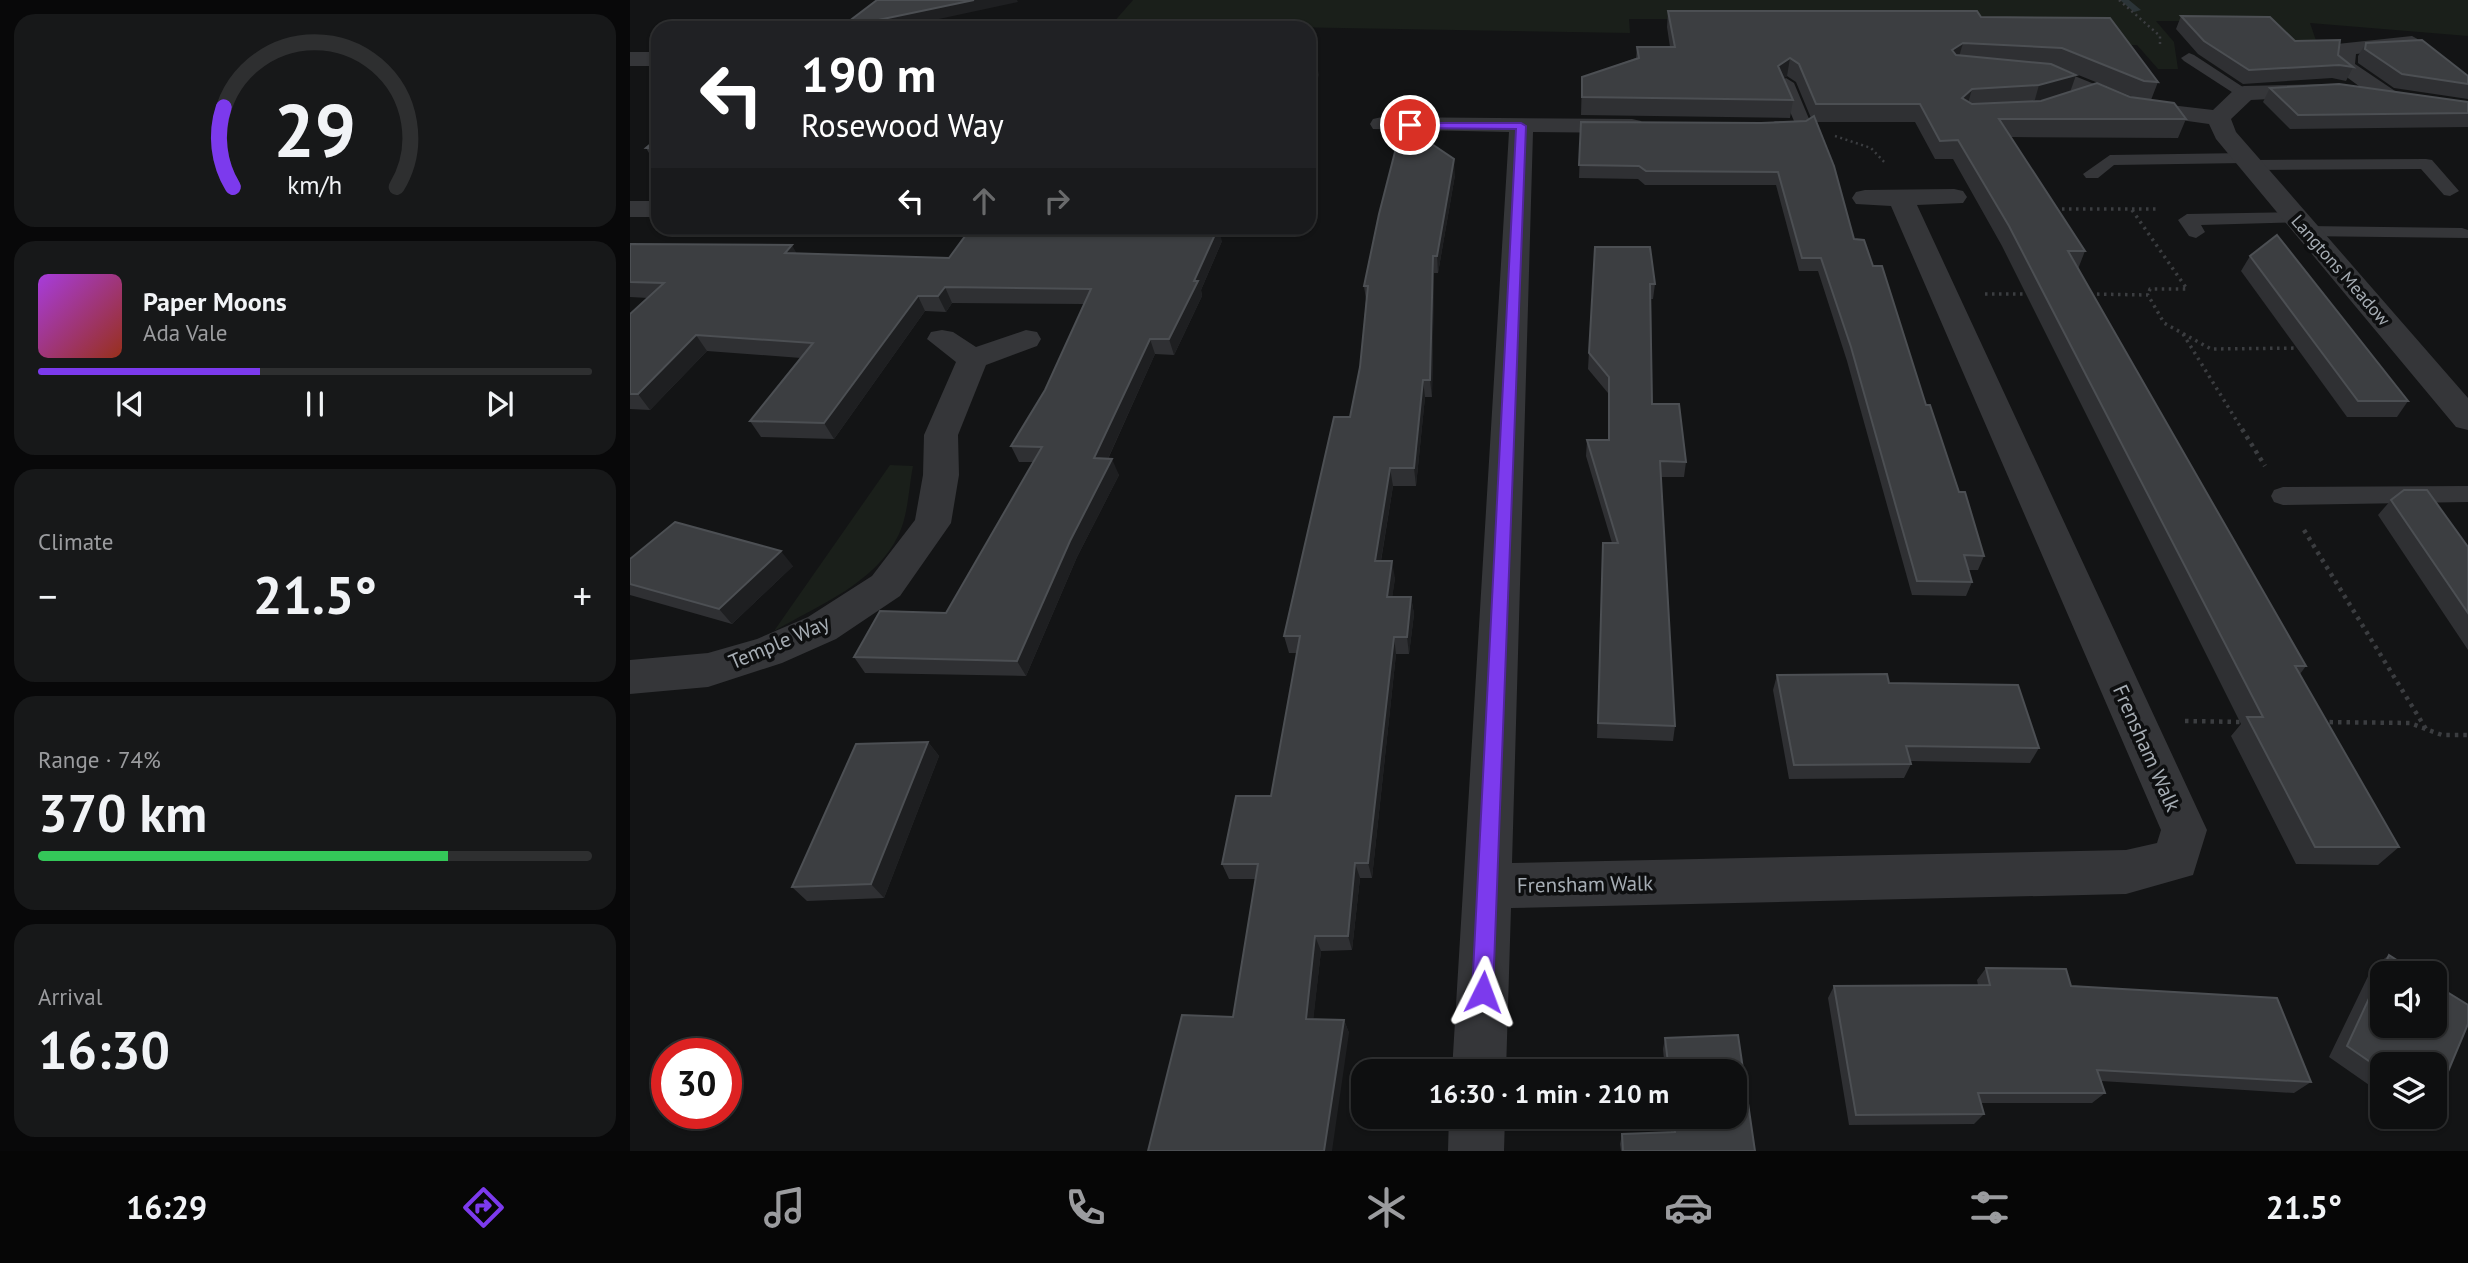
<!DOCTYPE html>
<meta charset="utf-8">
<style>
:root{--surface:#0e0f10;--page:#171819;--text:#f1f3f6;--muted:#9b9c9f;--line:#2e2f30;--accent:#7c3aed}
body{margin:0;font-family:"PT Sans",sans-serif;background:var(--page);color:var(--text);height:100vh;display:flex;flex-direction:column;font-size:26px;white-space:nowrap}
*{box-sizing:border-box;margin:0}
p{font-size:23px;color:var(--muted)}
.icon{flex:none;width:38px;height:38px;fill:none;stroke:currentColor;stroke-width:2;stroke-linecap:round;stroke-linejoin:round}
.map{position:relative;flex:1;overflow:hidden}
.panel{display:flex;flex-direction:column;gap:14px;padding:14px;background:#080809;width:630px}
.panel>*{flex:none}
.hud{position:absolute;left:21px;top:21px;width:665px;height:214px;border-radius:21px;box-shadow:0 2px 5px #0004,0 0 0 2px var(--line);background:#202124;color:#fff;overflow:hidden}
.controls{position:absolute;left:1740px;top:961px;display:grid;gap:14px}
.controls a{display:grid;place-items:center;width:77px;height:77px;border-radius:14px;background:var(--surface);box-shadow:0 2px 5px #0004,0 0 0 2px var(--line);font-size:35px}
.speed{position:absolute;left:21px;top:1038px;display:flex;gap:14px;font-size:35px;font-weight:700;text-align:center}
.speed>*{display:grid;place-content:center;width:91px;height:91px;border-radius:50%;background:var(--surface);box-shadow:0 2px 5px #0004,0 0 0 2px var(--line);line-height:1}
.speed .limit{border:10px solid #d22;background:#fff;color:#111}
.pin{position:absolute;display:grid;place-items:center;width:60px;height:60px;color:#fff;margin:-30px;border:4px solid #fff;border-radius:50%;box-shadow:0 2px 7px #0007}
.me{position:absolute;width:77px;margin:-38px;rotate:3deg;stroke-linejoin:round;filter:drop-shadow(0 0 5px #0008)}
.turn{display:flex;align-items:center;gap:24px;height:147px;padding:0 35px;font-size:32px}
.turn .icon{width:91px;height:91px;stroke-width:2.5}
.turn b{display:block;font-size:49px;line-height:60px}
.lanes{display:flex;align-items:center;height:66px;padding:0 35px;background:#0003;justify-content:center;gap:35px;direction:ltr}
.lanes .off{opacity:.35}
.big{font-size:52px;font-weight:800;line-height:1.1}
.panel .widget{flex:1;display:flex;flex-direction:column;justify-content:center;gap:10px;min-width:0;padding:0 24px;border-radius:21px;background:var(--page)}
.panel .dial{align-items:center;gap:0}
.dial svg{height:182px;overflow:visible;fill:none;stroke:var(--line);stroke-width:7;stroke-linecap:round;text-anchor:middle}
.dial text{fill:var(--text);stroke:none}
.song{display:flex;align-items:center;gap:21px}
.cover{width:84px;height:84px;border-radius:10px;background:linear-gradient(135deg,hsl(280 70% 55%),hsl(10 70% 35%))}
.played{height:7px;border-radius:4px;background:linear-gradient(90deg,var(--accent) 40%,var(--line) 40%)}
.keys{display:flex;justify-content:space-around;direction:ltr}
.heat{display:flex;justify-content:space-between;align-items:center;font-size:38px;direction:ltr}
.charge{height:10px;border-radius:5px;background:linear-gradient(90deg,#34c759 74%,var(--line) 0)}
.trip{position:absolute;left:721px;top:1059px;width:396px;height:70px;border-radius:21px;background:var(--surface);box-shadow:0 2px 5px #0004,0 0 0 2px var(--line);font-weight:800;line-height:70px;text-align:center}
.menu{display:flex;height:112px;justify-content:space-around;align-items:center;background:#060606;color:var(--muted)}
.menu .icon{width:49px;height:49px}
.menu .selected{color:var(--accent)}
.menu b{font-size:32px;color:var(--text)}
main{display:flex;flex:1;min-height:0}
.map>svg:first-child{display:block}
.green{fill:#1a1f1a}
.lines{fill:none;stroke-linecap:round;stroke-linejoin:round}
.stream{fill:#2b3437;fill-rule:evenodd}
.path-far2{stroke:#3b3d40;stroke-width:2.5;stroke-dasharray:2 3.5;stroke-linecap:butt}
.path-far1{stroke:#3b3d40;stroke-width:3.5;stroke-dasharray:2.5 4.5;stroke-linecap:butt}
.path{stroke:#3b3d40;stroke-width:4.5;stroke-dasharray:3.5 5;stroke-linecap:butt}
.service{fill:#353639;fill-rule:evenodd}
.minor{fill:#353639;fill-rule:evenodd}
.wall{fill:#2f3033;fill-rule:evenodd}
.shaded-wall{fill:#1e1f21}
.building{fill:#3c3e41;stroke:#4c4f53;stroke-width:2}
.route{fill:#7c3aed;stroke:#51269a;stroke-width:2}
.labels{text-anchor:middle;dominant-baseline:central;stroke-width:7;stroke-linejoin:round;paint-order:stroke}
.far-street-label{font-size:18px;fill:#a6adb4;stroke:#0e0f10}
.street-label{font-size:21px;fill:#a6adb4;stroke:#0e0f10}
</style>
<main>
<section class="panel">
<div class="widget dial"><svg viewBox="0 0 100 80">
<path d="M14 69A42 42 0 1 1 86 69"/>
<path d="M14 69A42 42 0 0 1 10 34" stroke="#7c3aed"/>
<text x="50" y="56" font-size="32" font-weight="700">29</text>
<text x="50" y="72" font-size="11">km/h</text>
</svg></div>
<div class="widget">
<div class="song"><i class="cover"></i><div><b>Paper Moons</b><p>Ada Vale</p></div></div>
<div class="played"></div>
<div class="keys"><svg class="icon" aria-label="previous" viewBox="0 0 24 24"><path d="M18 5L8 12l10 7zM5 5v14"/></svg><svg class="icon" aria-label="pause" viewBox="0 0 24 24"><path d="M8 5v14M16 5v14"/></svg><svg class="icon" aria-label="next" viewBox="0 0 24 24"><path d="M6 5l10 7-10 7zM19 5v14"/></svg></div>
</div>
<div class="widget"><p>Climate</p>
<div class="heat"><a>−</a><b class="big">21.5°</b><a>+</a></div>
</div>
<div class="widget"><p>Range · 74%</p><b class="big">370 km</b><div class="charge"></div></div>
<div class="widget"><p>Arrival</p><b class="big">16:30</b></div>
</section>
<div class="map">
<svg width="1838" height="1151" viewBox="0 0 1838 1151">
<rect width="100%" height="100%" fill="#131415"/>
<g class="green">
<path d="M 503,0 L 1838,0 L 1838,36 L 1680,23 L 1691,55 L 1575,21 L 1526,21 L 1544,42 L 1548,69 L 1528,69 L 1507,45 L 1452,45 L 1124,19 L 999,19 L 1000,33 L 482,24 Z"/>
<path d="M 260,465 L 283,466 C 279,487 278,515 269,534 C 246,583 189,605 144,631 Z"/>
</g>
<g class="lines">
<path class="stream" d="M 1490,0 L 1499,0 L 1511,10 L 1504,12 Z"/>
<g class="path-far2">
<path d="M 1489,0 L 1530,36 L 1530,47"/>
<path d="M 1205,136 L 1241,148 L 1256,164"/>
</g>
<g class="path-far1">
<path d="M 1425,209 L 1528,209"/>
<path d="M 1502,210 L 1557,289 L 1520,289 L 1518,295"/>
<path d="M 1355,294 L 1402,294"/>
<path d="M 1460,294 L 1518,295 L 1534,323 L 1581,349 L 1673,348"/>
<path d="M 1553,334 L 1613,431"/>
</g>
<g class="path">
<path d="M 1612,429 L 1635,466"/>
<path d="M 1674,530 L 1796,729"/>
<path d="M 1555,721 L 1613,722"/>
<path d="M 1691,722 L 1780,723 L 1812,735 L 1838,735"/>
</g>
<g class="service">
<path d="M 1559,53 L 1564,55 L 1622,93 L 1620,96 L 1608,96 L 1554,61 L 1551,58 Z"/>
<path d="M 1156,78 L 1164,83 L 1182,126 L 1180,130 L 1145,131 L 1137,126 L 1145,121 L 1164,121 L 1148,83 Z"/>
<path d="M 1615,153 L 1621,154 L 1622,160 L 1796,159 L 1802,160 L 1829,191 L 1820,196 L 1814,195 L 1791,169 L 1621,170 L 1615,169 L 1614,163 L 1484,165 L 1468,178 L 1456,178 L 1453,174 L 1480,155 Z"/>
<path d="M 1666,212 L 1675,218 L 1673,222 L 1571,225 L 1575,232 L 1566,238 L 1559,236 L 1548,220 L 1557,214 Z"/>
<path d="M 1677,226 L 1832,228 L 1838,230 L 1838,238 L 1670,236 L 1668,232 L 1670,228 Z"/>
<path d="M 1838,486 L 1838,502 L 1653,505 L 1644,502 L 1641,496 L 1644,490 L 1653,487 Z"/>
</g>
<g class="minor">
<path d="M 1782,36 L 1793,42 L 1790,47 L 1726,54 L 1725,64 L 1768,93 L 1772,98 L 1768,103 L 1752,103 L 1703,67 L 1707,44 Z"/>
<rect x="0" y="52" width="28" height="14"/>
<path d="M 1425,68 L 1506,101 L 1583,110 L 1606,88 L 1614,86 L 1699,84 L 1703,89 L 1699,94 L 1691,96 L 1621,100 L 1601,119 L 1606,132 L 1838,398 L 1838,430 L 1826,427 L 1586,139 L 1579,124 L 1493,112 L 1417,80 L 1414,75 L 1417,70 Z"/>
<path d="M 752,117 L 1002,119 L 1011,121 L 1014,126 L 1011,131 L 1002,133 L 903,132 L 882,863 L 1496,850 L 1527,843 L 1531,830 L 1261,206 L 1226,204 L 1222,198 L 1226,192 L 1235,190 L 1324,189 L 1333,191 L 1337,197 L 1333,203 L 1287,205 L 1577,830 L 1563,875 L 1496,894 L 881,908 L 876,1071 L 822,1071 L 879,132 L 743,129 L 740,124 L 743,119 Z"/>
<rect x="0" y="201" width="28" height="16"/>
<path d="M 312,330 L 323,332 L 346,347 L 396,330 L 407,332 L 411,339 L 407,346 L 356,365 L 328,435 L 329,475 L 321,523 L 270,596 L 206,639 L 152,663 L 78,687 L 0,694 L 0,660 L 78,653 L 127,639 L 178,617 L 242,576 L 285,520 L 293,475 L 294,435 L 326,362 L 297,339 L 301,332 Z"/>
<path d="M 819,1116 L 875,1116 L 874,1151 L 818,1151 Z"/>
</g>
</g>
<g class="wall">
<path d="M 1038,11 L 1351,17 L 1528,82 L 1521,100 L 1556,119 L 1548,138 L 1381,137 L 1455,251 L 1448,269 L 1676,666 L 1670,674 L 1769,847 L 1748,865 L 1666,864 L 1601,736 L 1611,724 L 1372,246 L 1323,159 L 1305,159 L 1285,122 L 1187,122 L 1224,239 L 1296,405 L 1354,556 L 1348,570 L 1338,570 L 1342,582 L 1336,596 L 1282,595 L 1217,361 L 1188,271 L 1169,271 L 1146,185 L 1015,185 L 1008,179 L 949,178 L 951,122 L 1131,123 L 1176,121 L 1181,118 L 1166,82 L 1157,76 L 1154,78 L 1163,100 L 1160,118 L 951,115 L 952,77 L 1006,58 L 1007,47 L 1040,47 L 1037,27 ZM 1424,65 L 1426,66 L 1503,97 L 1440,92 L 1446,75 Z"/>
<path d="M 1551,16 L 1665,41 L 1708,55 L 1723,67 L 1716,81 L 1702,78 L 1613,84 L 1568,54 L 1546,29 Z"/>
<path d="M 1736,43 L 1838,76 L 1838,99 L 1764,88 L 1728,63 L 1728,56 Z"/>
<path d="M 1640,88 L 1838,102 L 1838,127 L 1660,129 L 1633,102 Z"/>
<path d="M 28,138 L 28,163 L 25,163 L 16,148 Z"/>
<path d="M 825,175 L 808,273 L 804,273 L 802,397 L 795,397 L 786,486 L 763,486 L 751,561 L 765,578 L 762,597 L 781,597 L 784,614 L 779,654 L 766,654 L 742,878 L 730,878 L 722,950 L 691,951 L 683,1019 L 714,1020 L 719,1033 L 603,1017 L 626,879 L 599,879 L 592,864 L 641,796 L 667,653 L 659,653 L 654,636 L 720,417 L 730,367 L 736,300 L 734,286 Z"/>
<path d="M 592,241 L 571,290 L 572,296 L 544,355 L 525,354 L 478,459 L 489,475 L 447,557 L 396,676 L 235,673 L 224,657 L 316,613 L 403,462 L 389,462 L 381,446 L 415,390 L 454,304 L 322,303 L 316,312 L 295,311 L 204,439 L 131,437 L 120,421 L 171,358 L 77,351 L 20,410 L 0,409 L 0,314 L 18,298 L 0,297 L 0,244 L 167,253 L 319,258 Z"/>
<path d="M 965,247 L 1025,284 L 1023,299 L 1021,299 L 1022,404 L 1056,462 L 1054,477 L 1031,477 L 1045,726 L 1043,741 L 967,738 L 973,543 L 982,543 L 956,456 L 957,440 L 978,440 L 978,393 L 958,369 Z"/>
<path d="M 1620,256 L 1778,401 L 1767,417 L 1717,417 L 1611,271 Z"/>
<path d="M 1761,500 L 1838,547 L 1838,650 L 1748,515 Z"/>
<path d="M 0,559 L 163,566 L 102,624 L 0,595 Z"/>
<path d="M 1147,675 L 1259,683 L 1409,748 L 1400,763 L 1280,761 L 1281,764 L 1274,778 L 1159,779 L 1143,690 Z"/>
<path d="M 298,742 L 309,756 L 254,898 L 177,901 L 162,887 Z"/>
<path d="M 1759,955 L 1752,1064 L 1752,1094 L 1699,1057 L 1742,968 Z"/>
<path d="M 1356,968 L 1441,986 L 1681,1082 L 1664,1093 L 1471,1081 L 1475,1093 L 1462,1103 L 1351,1103 L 1354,1114 L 1344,1124 L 1219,1125 L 1198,998 L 1204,986 L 1348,985 L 1347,980 Z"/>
<path d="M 1108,1035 L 1125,1151 L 991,1151 L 990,1144 L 992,1134 L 1041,1132 L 1039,1116 L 1104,1116 L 1104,1071 L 1035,1071 L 1033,1049 L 1035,1038 Z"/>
</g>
<g class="shaded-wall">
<path d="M 344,0 L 387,0 L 388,2 L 267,28 L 212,28 Z"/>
<path d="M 1333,43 L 1328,60 L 1322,50 Z"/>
<path d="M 1160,58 L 1157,76 L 1146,84 L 1148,66 Z"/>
<path d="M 686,62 L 689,75 L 679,104 L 679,83 Z"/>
<path d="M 1446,75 L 1440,92 L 1404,103 L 1409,85 Z"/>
<path d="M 1342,89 L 1337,107 L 1332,98 Z"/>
<path d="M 824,159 L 825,175 L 808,273 L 807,256 Z"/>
<path d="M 588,228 L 592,241 L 571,290 L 572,296 L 544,355 L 539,339 Z"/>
<path d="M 162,245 L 171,261 L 155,253 Z"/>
<path d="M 803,256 L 804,273 L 802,397 L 800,380 Z"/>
<path d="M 315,287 L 322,303 L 316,312 L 308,296 Z"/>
<path d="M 288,296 L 295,311 L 204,439 L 194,423 Z"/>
<path d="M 66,335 L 77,351 L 20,410 L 8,394 Z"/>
<path d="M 520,339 L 525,354 L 471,474 L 464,458 Z"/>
<path d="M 793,380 L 795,397 L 786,486 L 784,468 Z"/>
<path d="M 482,459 L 489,475 L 447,557 L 396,676 L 387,661 L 440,541 Z"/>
<path d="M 760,468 L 763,486 L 748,578 L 745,561 Z"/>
<path d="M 151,551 L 163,566 L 102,624 L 89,609 Z"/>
<path d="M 762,561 L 765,578 L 760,614 L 757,597 Z"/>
<path d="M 781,597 L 784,614 L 779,654 L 777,637 Z"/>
<path d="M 764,637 L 766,654 L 742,878 L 738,863 Z"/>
<path d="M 298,742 L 309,756 L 254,898 L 241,884 Z"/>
<path d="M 725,863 L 730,878 L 722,950 L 718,936 Z"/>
<path d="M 685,936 L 691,951 L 682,1032 L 676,1019 Z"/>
<path d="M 714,1020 L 719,1033 L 702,1151 L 694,1151 Z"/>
</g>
<g class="building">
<path d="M 247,0 L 344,0 L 210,28 Z"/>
<path d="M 1038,11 L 1347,11 L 1351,17 L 1480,18 L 1528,82 L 1514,81 L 1432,48 L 1333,43 L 1322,50 L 1326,55 L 1421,64 L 1446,75 L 1409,85 L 1342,89 L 1332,98 L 1342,104 L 1411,101 L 1467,83 L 1500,97 L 1544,103 L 1556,119 L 1369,119 L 1455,251 L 1438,251 L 1676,666 L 1665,666 L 1769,847 L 1685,847 L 1617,717 L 1633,717 L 1379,226 L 1328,140 L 1310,141 L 1290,104 L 1186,104 L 1169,64 L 1160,58 L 1148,66 L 1163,100 L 952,97 L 952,77 L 1009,58 L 1007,47 L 1045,47 Z"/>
<path d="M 1551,16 L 1640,17 L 1665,41 L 1710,40 L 1708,55 L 1723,67 L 1709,65 L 1619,70 L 1574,41 Z"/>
<path d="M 1792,40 L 1838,76 L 1838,84 L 1772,74 L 1735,49 L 1736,43 Z"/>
<path d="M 686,62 L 679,83 L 679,64 Z"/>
<path d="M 1709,84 L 1838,102 L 1838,113 L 1668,115 L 1640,88 Z"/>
<path d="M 1184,116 L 1204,166 L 1224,239 L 1234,240 L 1243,266 L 1252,266 L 1296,405 L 1300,405 L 1329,492 L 1335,492 L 1354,556 L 1334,555 L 1342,582 L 1287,581 L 1221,347 L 1191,258 L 1172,258 L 1148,172 L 1016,171 L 1009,166 L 949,165 L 951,122 L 1131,123 L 1176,121 Z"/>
<path d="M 790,136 L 824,159 L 807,256 L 803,256 L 800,380 L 793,380 L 784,468 L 760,468 L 745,561 L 762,561 L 757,597 L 781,597 L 777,637 L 764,637 L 738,863 L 725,863 L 718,936 L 685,936 L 676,1019 L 714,1020 L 694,1151 L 518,1151 L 552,1015 L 603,1017 L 628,864 L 592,864 L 606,796 L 641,796 L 670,636 L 654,636 L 704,417 L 720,417 L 730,367 L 738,286 L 734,286 L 749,214 L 767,144 Z"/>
<path d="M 28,138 L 28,149 L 16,148 Z"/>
<path d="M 341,228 L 588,228 L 564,281 L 568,281 L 539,339 L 520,339 L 464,458 L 482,459 L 440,541 L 387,661 L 224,657 L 250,611 L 316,613 L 412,447 L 381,446 L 415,390 L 461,289 L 315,287 L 308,296 L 288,296 L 194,423 L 120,421 L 183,343 L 66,335 L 8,394 L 0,394 L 0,314 L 34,283 L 0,282 L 0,244 L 162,245 L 155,253 L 319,258 Z"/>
<path d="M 1647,235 L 1778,401 L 1728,401 L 1620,256 Z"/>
<path d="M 965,247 L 1020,247 L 1025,284 L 1020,284 L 1022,404 L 1049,404 L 1056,462 L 1030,461 L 1045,726 L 968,723 L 973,543 L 988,543 L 957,440 L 979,440 L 979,377 L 959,353 Z"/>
<path d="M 1774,490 L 1797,490 L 1838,547 L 1838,613 L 1761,500 Z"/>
<path d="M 45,522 L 151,551 L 89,609 L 0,584 L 0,559 Z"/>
<path d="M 1257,674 L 1259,683 L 1388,685 L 1409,748 L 1276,746 L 1281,764 L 1164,765 L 1147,675 Z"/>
<path d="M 298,742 L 241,884 L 162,887 L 226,744 Z"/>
<path d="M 1759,955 L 1787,973 L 1752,973 L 1752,1026 L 1804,1026 L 1804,984 L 1838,1005 L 1838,1024 L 1804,1105 L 1804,1064 L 1752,1064 L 1752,1070 L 1717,1046 Z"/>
<path d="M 1356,968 L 1436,969 L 1441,986 L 1647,998 L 1681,1082 L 1467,1070 L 1475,1093 L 1348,1093 L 1354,1114 L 1226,1115 L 1204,986 L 1360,985 Z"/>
<path d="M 1108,1035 L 1125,1151 L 993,1151 L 992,1134 L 1045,1132 L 1043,1116 L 1104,1116 L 1104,1071 L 1039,1071 L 1035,1038 Z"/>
</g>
<path class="route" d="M 776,123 L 891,123 L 896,126 L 863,992 L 860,999 L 853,1003 L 845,999 L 842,992 L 886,129 L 780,128 Z"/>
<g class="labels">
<g class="far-street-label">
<text transform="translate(1711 270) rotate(49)">Langtons Meadow</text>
</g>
<g class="street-label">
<text transform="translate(149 642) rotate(-23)">Temple Way</text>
<text transform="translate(1517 748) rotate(66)">Frensham Walk</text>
<text transform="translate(955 884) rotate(-1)">Frensham Walk</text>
</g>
</g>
</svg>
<div class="controls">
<a><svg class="icon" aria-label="sound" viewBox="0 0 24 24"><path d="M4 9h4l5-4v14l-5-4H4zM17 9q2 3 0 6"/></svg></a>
<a><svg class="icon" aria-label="layers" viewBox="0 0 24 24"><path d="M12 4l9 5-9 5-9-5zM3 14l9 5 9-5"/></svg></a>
</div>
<div class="speed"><div class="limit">30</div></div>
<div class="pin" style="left:780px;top:125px;background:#d93025"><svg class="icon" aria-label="arrive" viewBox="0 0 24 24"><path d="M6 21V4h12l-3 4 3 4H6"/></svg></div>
<svg class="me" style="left:853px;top:992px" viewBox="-20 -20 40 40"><path d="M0-17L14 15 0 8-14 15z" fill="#7c3aed" stroke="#fff" stroke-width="4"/></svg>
<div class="trip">16:30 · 1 min · 210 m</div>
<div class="hud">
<div class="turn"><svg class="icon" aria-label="left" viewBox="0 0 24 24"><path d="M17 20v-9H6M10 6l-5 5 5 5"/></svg><div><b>190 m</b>Rosewood Way</div></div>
<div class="lanes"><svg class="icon" aria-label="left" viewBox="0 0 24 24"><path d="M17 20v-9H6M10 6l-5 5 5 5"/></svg><svg class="icon off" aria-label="ahead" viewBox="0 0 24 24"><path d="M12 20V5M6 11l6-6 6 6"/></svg><svg class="icon off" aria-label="right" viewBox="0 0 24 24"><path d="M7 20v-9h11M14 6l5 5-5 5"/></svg></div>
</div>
</div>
</main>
<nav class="menu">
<b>16:29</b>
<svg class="icon selected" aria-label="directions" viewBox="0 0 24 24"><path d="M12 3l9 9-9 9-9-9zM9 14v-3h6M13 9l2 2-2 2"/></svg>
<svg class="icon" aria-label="music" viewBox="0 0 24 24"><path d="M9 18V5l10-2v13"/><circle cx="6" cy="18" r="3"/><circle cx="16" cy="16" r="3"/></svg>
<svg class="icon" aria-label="phone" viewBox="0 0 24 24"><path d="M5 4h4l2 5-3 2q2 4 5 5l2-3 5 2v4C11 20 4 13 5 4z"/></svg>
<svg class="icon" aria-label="climate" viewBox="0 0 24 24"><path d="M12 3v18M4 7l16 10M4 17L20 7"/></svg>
<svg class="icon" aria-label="car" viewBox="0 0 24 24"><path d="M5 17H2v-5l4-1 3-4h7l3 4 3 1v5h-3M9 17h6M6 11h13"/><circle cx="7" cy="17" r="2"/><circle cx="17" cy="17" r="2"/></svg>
<svg class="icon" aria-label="filters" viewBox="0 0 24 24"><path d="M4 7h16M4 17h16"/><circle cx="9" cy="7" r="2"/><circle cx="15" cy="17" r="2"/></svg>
<b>21.5°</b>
</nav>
